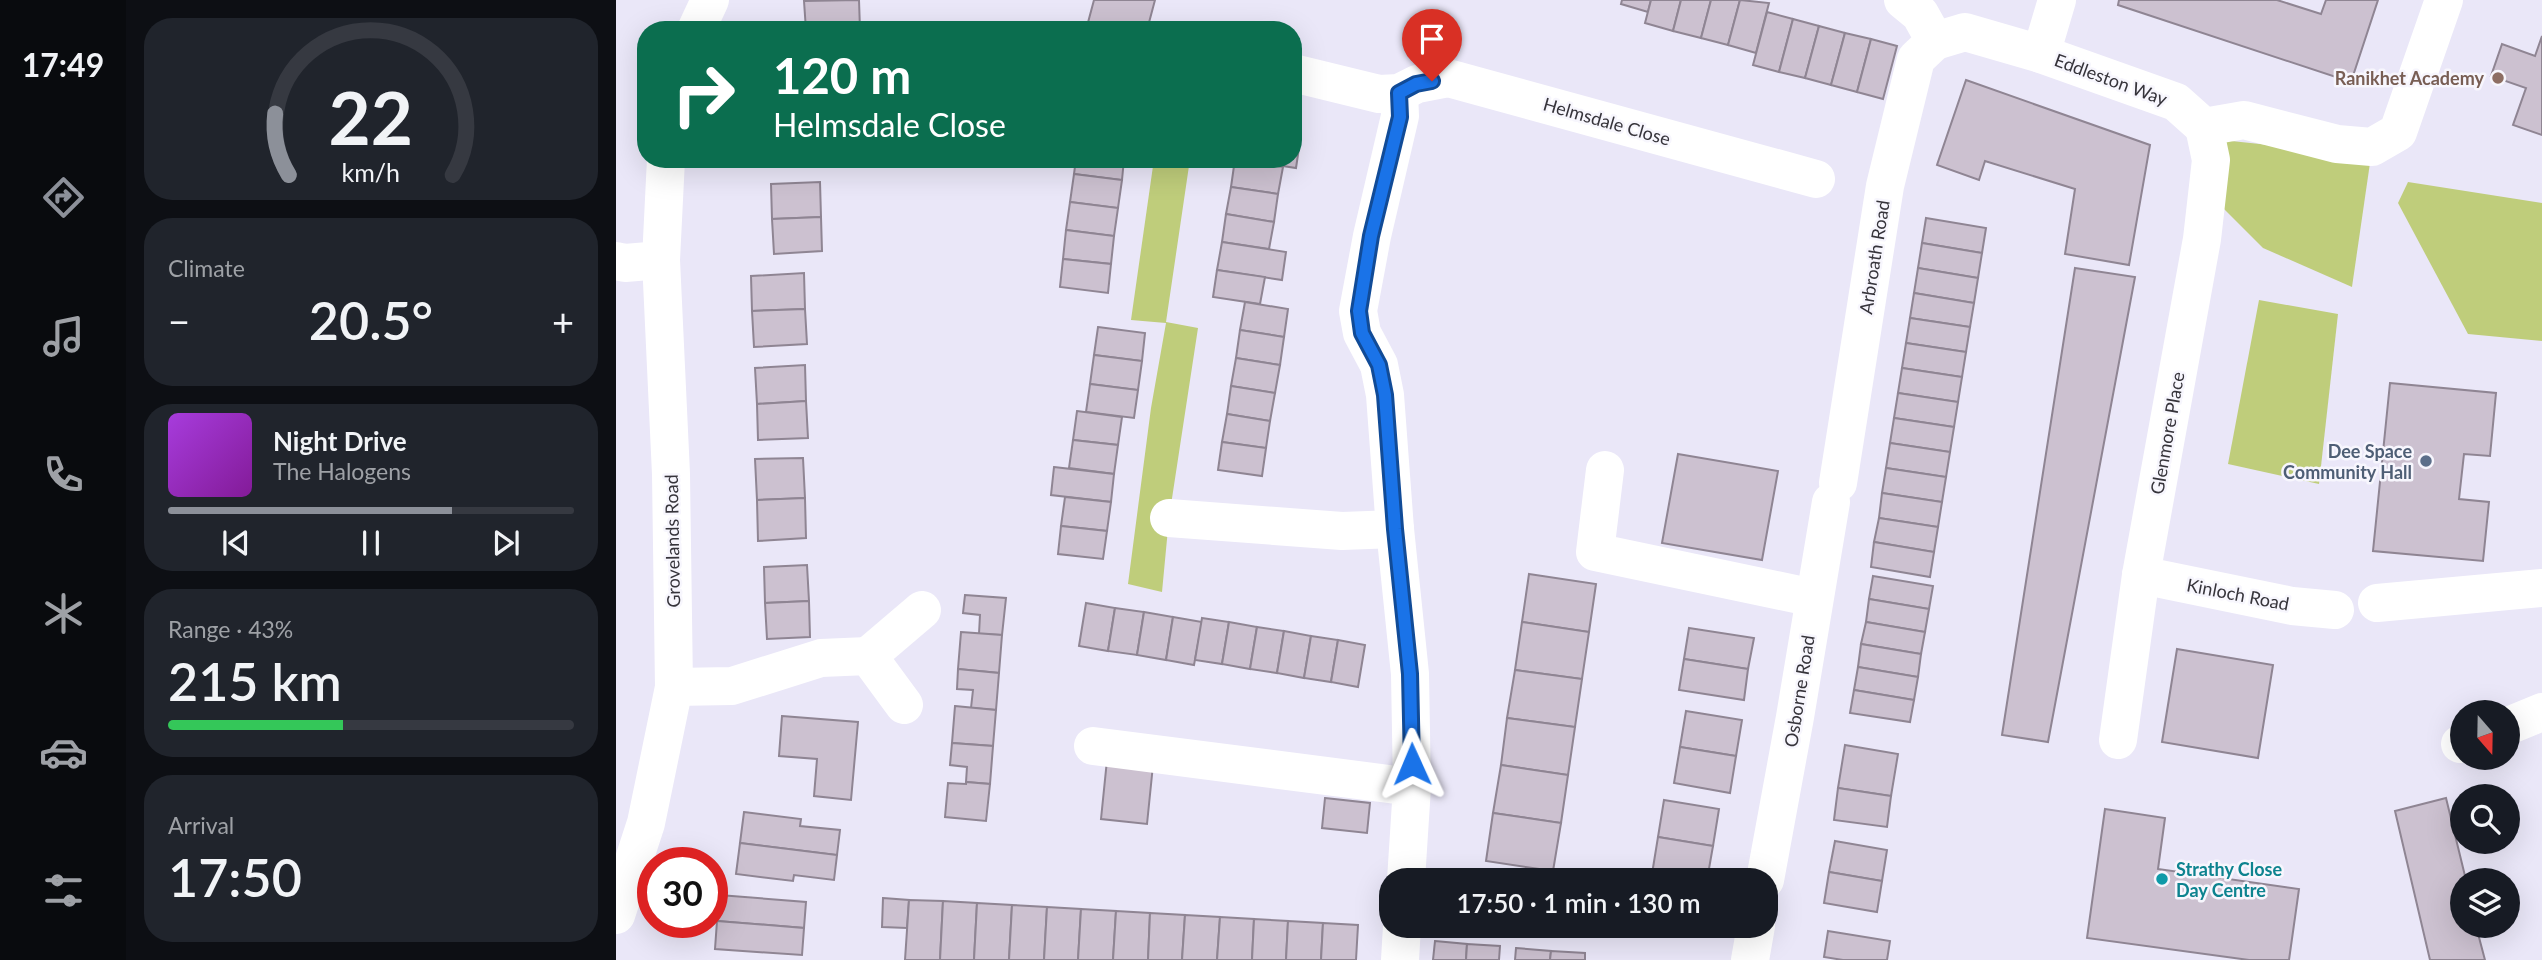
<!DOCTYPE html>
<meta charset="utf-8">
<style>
:root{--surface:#171b24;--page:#20242c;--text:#f1f3f6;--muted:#9ea1a6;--line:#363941;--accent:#8c9099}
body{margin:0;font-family:Lato,sans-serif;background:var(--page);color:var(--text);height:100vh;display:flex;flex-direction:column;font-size:26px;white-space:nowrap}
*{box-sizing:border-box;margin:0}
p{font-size:23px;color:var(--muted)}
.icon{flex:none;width:38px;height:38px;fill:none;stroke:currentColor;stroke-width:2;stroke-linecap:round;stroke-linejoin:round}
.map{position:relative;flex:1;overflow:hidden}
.sheet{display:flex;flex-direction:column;gap:18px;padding:18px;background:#0d0f14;width:490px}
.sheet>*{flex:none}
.top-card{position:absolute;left:21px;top:21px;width:665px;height:147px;border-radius:28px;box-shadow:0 7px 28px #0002;background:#0b6e4f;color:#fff;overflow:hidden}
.needle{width:46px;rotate:160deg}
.buttons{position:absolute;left:1834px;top:700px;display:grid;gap:14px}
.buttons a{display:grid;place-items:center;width:70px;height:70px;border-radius:50%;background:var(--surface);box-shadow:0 7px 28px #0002;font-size:35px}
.speed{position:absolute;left:21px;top:847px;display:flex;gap:14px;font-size:35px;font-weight:700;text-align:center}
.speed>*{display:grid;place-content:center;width:91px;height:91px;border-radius:50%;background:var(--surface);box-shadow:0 7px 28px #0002;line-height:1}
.speed .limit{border:10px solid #d22;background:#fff;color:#111}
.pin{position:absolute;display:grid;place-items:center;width:60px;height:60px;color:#fff;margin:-72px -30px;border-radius:50% 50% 50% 0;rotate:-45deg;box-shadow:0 0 7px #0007}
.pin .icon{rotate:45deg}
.me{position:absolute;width:77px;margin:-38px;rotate:359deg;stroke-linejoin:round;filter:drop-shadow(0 0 5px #0008)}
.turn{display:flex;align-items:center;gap:24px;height:147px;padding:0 21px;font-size:32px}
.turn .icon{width:91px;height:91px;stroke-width:2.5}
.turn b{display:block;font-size:49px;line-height:60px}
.big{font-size:52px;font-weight:600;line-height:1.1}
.sheet .tile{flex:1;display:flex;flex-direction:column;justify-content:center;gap:10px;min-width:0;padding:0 24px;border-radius:28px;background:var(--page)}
.sheet .dial{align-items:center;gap:0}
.dial svg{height:182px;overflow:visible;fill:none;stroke:var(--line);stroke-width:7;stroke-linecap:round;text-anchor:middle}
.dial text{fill:var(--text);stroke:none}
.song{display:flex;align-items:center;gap:21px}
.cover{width:84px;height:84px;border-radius:10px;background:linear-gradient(135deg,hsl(280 70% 55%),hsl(290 70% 35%))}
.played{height:7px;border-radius:4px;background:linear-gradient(90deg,var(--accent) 70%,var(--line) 70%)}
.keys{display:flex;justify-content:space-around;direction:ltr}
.heat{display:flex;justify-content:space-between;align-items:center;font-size:38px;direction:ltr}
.charge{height:10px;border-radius:5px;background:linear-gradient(90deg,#34c759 43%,var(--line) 0)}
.trip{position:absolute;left:763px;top:868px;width:399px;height:70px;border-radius:28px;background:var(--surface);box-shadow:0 7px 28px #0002;font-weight:600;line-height:70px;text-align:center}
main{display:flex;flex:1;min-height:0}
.menu{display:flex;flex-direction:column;width:126px;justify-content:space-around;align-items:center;background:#090b0e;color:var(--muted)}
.menu .icon{width:49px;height:49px}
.menu .selected{color:var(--accent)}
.menu b{font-size:32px;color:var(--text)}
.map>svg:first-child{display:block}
.green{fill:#bfcd7b}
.building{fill:#ccc1d0;stroke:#8f8593;stroke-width:2}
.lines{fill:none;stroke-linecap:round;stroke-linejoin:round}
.minor{stroke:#fff;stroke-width:38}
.route-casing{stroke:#114b97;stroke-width:18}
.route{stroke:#1a73e8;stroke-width:12}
.education-dot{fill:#8d6e63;stroke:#f7f6fd;stroke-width:2.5}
.service-dot{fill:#5c6f8a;stroke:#f7f6fd;stroke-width:2.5}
.culture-dot{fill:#0f9aa8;stroke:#f7f6fd;stroke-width:2.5}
.labels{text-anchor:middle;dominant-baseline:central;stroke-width:5;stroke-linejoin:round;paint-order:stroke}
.education-label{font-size:18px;font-weight:bold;fill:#785e54;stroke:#f7f6fd;text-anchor:end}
.street-label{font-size:18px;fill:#36343b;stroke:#f7f6fd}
.service-label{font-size:18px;font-weight:bold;fill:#4e5e75;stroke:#f7f6fd;text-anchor:end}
.culture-label{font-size:18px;font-weight:bold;fill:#0d838f;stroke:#f7f6fd;text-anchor:start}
</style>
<main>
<nav class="menu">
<b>17:49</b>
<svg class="icon selected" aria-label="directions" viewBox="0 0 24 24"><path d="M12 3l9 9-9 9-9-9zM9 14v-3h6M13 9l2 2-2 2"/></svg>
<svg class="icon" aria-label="music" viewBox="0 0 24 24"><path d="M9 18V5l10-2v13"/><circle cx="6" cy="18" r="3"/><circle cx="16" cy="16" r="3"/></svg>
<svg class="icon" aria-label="phone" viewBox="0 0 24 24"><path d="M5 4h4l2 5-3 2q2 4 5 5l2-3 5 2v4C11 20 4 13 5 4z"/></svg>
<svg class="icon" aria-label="climate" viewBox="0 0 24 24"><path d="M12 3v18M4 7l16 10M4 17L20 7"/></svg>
<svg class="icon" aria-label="car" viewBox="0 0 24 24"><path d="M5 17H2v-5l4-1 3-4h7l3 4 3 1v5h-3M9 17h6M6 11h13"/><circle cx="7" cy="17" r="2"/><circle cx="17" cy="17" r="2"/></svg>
<svg class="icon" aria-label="filters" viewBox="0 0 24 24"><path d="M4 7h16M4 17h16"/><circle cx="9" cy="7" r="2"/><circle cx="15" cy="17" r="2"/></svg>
</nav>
<section class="sheet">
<div class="tile dial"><svg viewBox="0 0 100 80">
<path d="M14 69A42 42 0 1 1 86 69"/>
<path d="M14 69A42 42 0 0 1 8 42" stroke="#8c9099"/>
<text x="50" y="56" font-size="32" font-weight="700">22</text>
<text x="50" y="72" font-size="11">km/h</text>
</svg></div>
<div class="tile"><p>Climate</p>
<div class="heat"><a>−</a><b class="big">20.5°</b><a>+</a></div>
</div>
<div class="tile">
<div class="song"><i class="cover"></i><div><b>Night Drive</b><p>The Halogens</p></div></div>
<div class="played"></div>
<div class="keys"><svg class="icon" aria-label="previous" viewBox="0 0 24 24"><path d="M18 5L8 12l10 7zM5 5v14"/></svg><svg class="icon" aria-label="pause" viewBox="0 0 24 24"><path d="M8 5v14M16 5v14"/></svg><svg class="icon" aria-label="next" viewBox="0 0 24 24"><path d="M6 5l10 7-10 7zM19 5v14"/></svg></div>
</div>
<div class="tile"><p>Range · 43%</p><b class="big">215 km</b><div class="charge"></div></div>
<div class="tile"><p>Arrival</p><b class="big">17:50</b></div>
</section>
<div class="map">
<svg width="1926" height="960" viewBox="0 0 1926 960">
<rect width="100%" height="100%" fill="#eae7f8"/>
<g class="green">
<path d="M 1606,140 L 1755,156 L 1736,287 L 1647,248 L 1603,204 Z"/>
<path d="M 538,159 L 574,159 L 550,322 L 582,328 L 553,518 L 546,592 L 512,584 L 535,408 L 550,323 L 515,320 Z"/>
<path d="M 1792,182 L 1926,203 L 1926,341 L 1852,334 L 1782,203 Z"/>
<path d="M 1643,300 L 1722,314 L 1703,484 L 1612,464 Z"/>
</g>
<g class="building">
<path d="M 243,0 L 244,30 L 190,30 L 188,1 Z"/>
<path d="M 478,0 L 539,0 L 531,30 L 470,30 Z"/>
<path d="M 1006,0 L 1035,0 L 1032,12 L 1005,4 Z"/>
<path d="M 1035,0 L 1065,0 L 1057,31 L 1029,23 Z"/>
<path d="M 1065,0 L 1095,0 L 1085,38 L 1057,31 Z"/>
<path d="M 1095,0 L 1124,0 L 1112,45 L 1085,38 Z"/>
<path d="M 1124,0 L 1153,3 L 1140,53 L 1112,45 Z"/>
<path d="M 1503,0 L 1661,0 L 1705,14 L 1710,0 L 1762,0 L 1735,82 L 1502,5 Z"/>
<path d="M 1151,12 L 1177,19 L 1163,72 L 1137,65 Z"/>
<path d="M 1177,19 L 1203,26 L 1189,78 L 1163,72 Z"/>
<path d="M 1203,26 L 1229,33 L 1215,85 L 1189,78 Z"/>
<path d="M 1229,33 L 1255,39 L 1241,92 L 1215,85 Z"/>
<path d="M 1926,36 L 1926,135 L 1897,125 L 1910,88 L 1875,76 L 1886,44 L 1919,56 Z"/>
<path d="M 1255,39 L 1281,46 L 1267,99 L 1241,92 Z"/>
<path d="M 1350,80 L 1534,145 L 1513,265 L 1449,254 L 1459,189 L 1369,161 L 1363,180 L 1321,165 Z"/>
<path d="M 677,140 L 684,141 L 680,168 L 622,159 L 677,159 Z"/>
<path d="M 460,159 L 508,159 L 506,180 L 458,174 Z"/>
<path d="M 619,159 L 667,167 L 662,194 L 615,187 Z"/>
<path d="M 458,174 L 506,180 L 502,208 L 454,202 Z"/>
<path d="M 204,182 L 205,217 L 156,219 L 155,184 Z"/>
<path d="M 615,187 L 662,194 L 658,222 L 610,214 Z"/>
<path d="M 454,202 L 502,208 L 498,236 L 450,230 Z"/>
<path d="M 610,214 L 658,222 L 653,249 L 606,242 Z"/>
<path d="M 205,217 L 206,251 L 158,254 L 156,219 Z"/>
<path d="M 1310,218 L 1370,228 L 1366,253 L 1306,243 Z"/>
<path d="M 450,230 L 498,236 L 495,264 L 447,259 Z"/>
<path d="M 606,242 L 670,252 L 666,280 L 601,270 Z"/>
<path d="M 1306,243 L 1366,253 L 1362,278 L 1302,268 Z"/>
<path d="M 447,259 L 495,264 L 492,293 L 444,287 Z"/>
<path d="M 1302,268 L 1362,278 L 1358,303 L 1298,293 Z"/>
<path d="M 1459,268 L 1519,277 L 1432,742 L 1386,735 Z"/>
<path d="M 601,270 L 649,277 L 644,304 L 597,297 Z"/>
<path d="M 188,273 L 189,309 L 136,311 L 135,276 Z"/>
<path d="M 1298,293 L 1358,303 L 1354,327 L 1294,318 Z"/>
<path d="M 629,302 L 672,309 L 668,337 L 624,330 Z"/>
<path d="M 189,309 L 191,344 L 138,347 L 136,311 Z"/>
<path d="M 1294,318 L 1354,327 L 1350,352 L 1290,343 Z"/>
<path d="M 482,327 L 529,333 L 526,361 L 478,355 Z"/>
<path d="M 624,330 L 668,337 L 664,365 L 620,358 Z"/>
<path d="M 1290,343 L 1350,352 L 1346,377 L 1286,368 Z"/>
<path d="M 478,355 L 526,361 L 522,390 L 474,384 Z"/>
<path d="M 620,358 L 664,365 L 659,393 L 615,386 Z"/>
<path d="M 189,365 L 190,401 L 141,404 L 139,368 Z"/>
<path d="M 1286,368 L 1346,377 L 1342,402 L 1282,393 Z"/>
<path d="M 1774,383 L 1880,393 L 1874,456 L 1848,454 L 1843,499 L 1873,502 L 1867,561 L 1757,551 Z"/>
<path d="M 474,384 L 522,390 L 518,418 L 470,412 Z"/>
<path d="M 615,386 L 659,393 L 654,421 L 611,414 Z"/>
<path d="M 1282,393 L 1342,402 L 1338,427 L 1278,418 Z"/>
<path d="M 190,401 L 192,438 L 142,440 L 141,404 Z"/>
<path d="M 461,411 L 506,417 L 502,445 L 457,440 Z"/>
<path d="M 611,414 L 654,421 L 650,448 L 606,442 Z"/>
<path d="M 1278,418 L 1338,427 L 1334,452 L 1274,443 Z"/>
<path d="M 457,440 L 502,445 L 498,474 L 453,468 Z"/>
<path d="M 606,442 L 650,448 L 646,476 L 602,470 Z"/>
<path d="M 1274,443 L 1334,452 L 1330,477 L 1270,468 Z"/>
<path d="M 1062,454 L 1162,471 L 1146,560 L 1046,543 Z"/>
<path d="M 187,458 L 189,498 L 141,500 L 139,459 Z"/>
<path d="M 438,467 L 498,474 L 495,502 L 435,495 Z"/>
<path d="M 1270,468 L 1330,477 L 1326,502 L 1266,493 Z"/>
<path d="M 1266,493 L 1326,502 L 1322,527 L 1263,518 Z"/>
<path d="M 449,497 L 495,502 L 491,531 L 445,526 Z"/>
<path d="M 189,498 L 190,538 L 142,541 L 141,500 Z"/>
<path d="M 1263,518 L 1322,527 L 1318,552 L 1258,542 Z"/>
<path d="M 445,526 L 491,531 L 487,559 L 442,554 Z"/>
<path d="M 1258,542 L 1318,552 L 1314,577 L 1255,567 Z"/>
<path d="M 191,565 L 193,601 L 149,603 L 148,567 Z"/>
<path d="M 913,574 L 980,584 L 973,632 L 906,622 Z"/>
<path d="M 1257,576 L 1317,586 L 1313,609 L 1253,599 Z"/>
<path d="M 349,595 L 390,598 L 386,635 L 363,634 L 364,615 L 347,613 Z"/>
<path d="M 1253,599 L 1313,609 L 1309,632 L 1250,622 Z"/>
<path d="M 193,601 L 194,637 L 151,639 L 149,603 Z"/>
<path d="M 470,603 L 499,608 L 492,651 L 463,646 Z"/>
<path d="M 499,608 L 528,612 L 521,655 L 492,651 Z"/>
<path d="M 528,612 L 557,617 L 550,660 L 521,655 Z"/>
<path d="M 557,617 L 586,622 L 578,665 L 550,660 Z"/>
<path d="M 586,618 L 613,622 L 606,664 L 579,660 Z"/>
<path d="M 613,622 L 641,627 L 634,669 L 606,664 Z"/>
<path d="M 906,622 L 973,632 L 966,679 L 899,670 Z"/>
<path d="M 1250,622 L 1309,632 L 1305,654 L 1245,644 Z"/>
<path d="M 641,627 L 668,631 L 661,673 L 634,669 Z"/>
<path d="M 1073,628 L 1138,638 L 1132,669 L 1068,659 Z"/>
<path d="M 668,631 L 695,636 L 688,678 L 661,673 Z"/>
<path d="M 345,632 L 386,635 L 383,673 L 342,669 Z"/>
<path d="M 695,636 L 722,640 L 715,682 L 688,678 Z"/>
<path d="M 722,640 L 749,645 L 742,687 L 715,682 Z"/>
<path d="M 1245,644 L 1305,654 L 1302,677 L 1242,667 Z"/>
<path d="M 1561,649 L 1657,665 L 1642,758 L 1546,742 Z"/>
<path d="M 1068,659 L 1132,669 L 1128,700 L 1063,690 Z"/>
<path d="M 1242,667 L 1302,677 L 1298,700 L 1238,690 Z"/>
<path d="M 342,669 L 383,673 L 380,710 L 355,708 L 357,690 L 341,689 Z"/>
<path d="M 899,670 L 966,679 L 959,727 L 891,718 Z"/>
<path d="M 1238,690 L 1298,700 L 1294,722 L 1234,713 Z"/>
<path d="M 339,706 L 380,710 L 377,746 L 336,743 Z"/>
<path d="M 1070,711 L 1126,720 L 1120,756 L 1064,747 Z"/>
<path d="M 166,716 L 242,722 L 235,800 L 198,796 L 201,759 L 163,756 Z"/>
<path d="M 891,718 L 959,727 L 952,775 L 885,765 Z"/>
<path d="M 336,743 L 377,746 L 374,784 L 350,782 L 351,767 L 334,765 Z"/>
<path d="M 1229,745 L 1282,754 L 1275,796 L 1222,788 Z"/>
<path d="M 1064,747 L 1120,756 L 1114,793 L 1058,783 Z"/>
<path d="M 491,760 L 537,765 L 531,824 L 485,819 Z"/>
<path d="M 885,765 L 952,775 L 945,823 L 877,813 Z"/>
<path d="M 350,782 L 374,784 L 370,821 L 329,817 L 332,783 L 350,784 Z"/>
<path d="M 1222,788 L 1275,796 L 1271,827 L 1218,820 Z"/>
<path d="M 709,798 L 754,803 L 751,833 L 706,828 Z"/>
<path d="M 1830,798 L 1850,880 L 1846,880 L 1846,926 L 1860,926 L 1869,960 L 1814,960 L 1779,811 Z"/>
<path d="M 1048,800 L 1103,809 L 1097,846 L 1042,837 Z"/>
<path d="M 1489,809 L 1549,818 L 1542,869 L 1683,889 L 1673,960 L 1633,960 L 1471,938 Z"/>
<path d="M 128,812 L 185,819 L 184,826 L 224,830 L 221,855 L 124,843 Z"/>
<path d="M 877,813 L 945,823 L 937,871 L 870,861 Z"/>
<path d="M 1042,837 L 1097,846 L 1091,880 L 1074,880 L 1036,874 Z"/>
<path d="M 1219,841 L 1271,850 L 1266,881 L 1213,872 Z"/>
<path d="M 124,843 L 221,855 L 218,880 L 178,875 L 177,881 L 120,874 Z"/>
<path d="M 1213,872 L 1266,881 L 1261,912 L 1208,903 Z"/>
<path d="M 103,895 L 190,902 L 188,928 L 101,921 Z"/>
<path d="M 267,898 L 293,900 L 291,928 L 266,927 Z"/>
<path d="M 293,900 L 327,901 L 324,960 L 289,960 Z"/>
<path d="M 327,901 L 361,903 L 358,960 L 324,960 Z"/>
<path d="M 361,903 L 396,905 L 393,960 L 358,960 Z"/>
<path d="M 396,905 L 431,907 L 428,960 L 393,960 Z"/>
<path d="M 431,907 L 465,909 L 462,960 L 428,960 Z"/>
<path d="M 465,909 L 500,911 L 497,960 L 462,960 Z"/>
<path d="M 500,911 L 534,913 L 532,960 L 497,960 Z"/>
<path d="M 534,913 L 569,915 L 566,960 L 532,960 Z"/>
<path d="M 569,915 L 604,917 L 601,960 L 566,960 Z"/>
<path d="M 604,917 L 638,919 L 636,960 L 601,960 Z"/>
<path d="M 638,919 L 672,921 L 670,960 L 636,960 Z"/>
<path d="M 101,921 L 188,928 L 186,955 L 99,949 Z"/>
<path d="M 672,921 L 707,923 L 705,960 L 670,960 Z"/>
<path d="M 707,923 L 742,925 L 740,960 L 705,960 Z"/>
<path d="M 1212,931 L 1274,941 L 1271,960 L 1227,960 L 1208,957 Z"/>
<path d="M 819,941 L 851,944 L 850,960 L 817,960 Z"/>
<path d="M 851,944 L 884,946 L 883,960 L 850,960 Z"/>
<path d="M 900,948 L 935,951 L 934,960 L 899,960 Z"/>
<path d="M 935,951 L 969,953 L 969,960 L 934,960 Z"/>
</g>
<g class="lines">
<g class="minor">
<path d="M 1287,0 L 1304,14 L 1319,41 L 1349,32 L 1425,54 L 1560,102 L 1588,127 L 1628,120 L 1721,144 L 1756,147 L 1782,132 L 1828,0"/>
<path d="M 80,30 L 94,0"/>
<path d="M 1425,54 L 1441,0"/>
<path d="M 677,73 L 763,94 L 783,93 L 801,84 L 832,78 L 1200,179"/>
<path d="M 783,93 L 784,116 L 756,236 L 742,311 L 746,333 L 763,365 L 769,395 L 779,529 L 794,674 L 796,787 L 790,880"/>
<path d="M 0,261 L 9,263 L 45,260"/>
<path d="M 989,470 L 979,552 L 1198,598"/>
<path d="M 1222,483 L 1269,186 L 1300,59 L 1319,41"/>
<path d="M 553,518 L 726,531 L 779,529"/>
<path d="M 1525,575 L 1676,606 L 1719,610"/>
<path d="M 1761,603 L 1926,588"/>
<path d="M 252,656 L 306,610"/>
<path d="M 58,687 L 116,686 L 205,658 L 252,656 L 288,705"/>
<path d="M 1892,726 L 1926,712"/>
<path d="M 1502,740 L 1525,575 L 1586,239 L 1595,160 L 1588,127"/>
<path d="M 1844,744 L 1846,743"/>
<path d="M 477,746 L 796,787"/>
<path d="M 1149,880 L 1179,717 L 1215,502"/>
<path d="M 0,915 L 30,823 L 58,687 L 55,474 L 45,260 L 50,159"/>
<path d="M 784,960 L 786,926"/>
<path d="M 1134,960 L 1140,926"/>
</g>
</g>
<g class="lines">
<g class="route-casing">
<path id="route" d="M 796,764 L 794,674 L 779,529 L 769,395 L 763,365 L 746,333 L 743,311 L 755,236 L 784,117 L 783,93 L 800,84 L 816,81"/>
</g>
<use href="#route" class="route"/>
</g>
<circle class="education-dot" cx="1882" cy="78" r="7"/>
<circle class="service-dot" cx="1810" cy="461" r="7"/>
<circle class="culture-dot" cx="1546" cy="879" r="7"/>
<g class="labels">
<g class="education-label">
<text x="1868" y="78">Ranikhet Academy</text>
</g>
<g class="street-label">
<text transform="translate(1495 79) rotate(20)">Eddleston Way</text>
<text transform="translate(991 121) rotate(16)">Helmsdale Close</text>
<text transform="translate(1258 257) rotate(-81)">Arbroath Road</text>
<text transform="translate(1551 433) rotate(-80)">Glenmore Place</text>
<text transform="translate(56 541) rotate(-91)">Grovelands Road</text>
<text transform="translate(1622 594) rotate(11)">Kinloch Road</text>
<text transform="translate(1183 691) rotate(-81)">Osborne Road</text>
</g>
<g class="service-label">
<text x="1796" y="451">Dee Space<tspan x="1796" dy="21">Community Hall</tspan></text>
</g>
<g class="culture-label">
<text x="1560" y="869">Strathy Close<tspan x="1560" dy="21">Day Centre</tspan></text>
</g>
</g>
</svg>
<div class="buttons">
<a><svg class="needle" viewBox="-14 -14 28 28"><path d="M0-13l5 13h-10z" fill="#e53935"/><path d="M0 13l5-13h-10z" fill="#9ea1a6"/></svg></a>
<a><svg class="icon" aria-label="search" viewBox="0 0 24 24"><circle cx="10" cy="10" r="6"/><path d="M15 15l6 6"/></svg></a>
<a><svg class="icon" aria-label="layers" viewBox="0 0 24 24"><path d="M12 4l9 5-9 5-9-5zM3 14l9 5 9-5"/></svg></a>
</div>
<div class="speed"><div class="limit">30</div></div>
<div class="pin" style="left:816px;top:81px;background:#d93025"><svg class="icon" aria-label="arrive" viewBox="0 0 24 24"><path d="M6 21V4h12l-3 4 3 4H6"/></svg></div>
<svg class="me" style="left:796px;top:764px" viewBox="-20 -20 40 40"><path d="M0-17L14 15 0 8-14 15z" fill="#1a73e8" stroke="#fff" stroke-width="4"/></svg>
<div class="trip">17:50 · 1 min · 130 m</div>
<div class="top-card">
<div class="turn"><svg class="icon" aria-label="right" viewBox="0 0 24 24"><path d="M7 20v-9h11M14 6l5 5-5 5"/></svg><div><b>120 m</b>Helmsdale Close</div></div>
</div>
</div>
</main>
